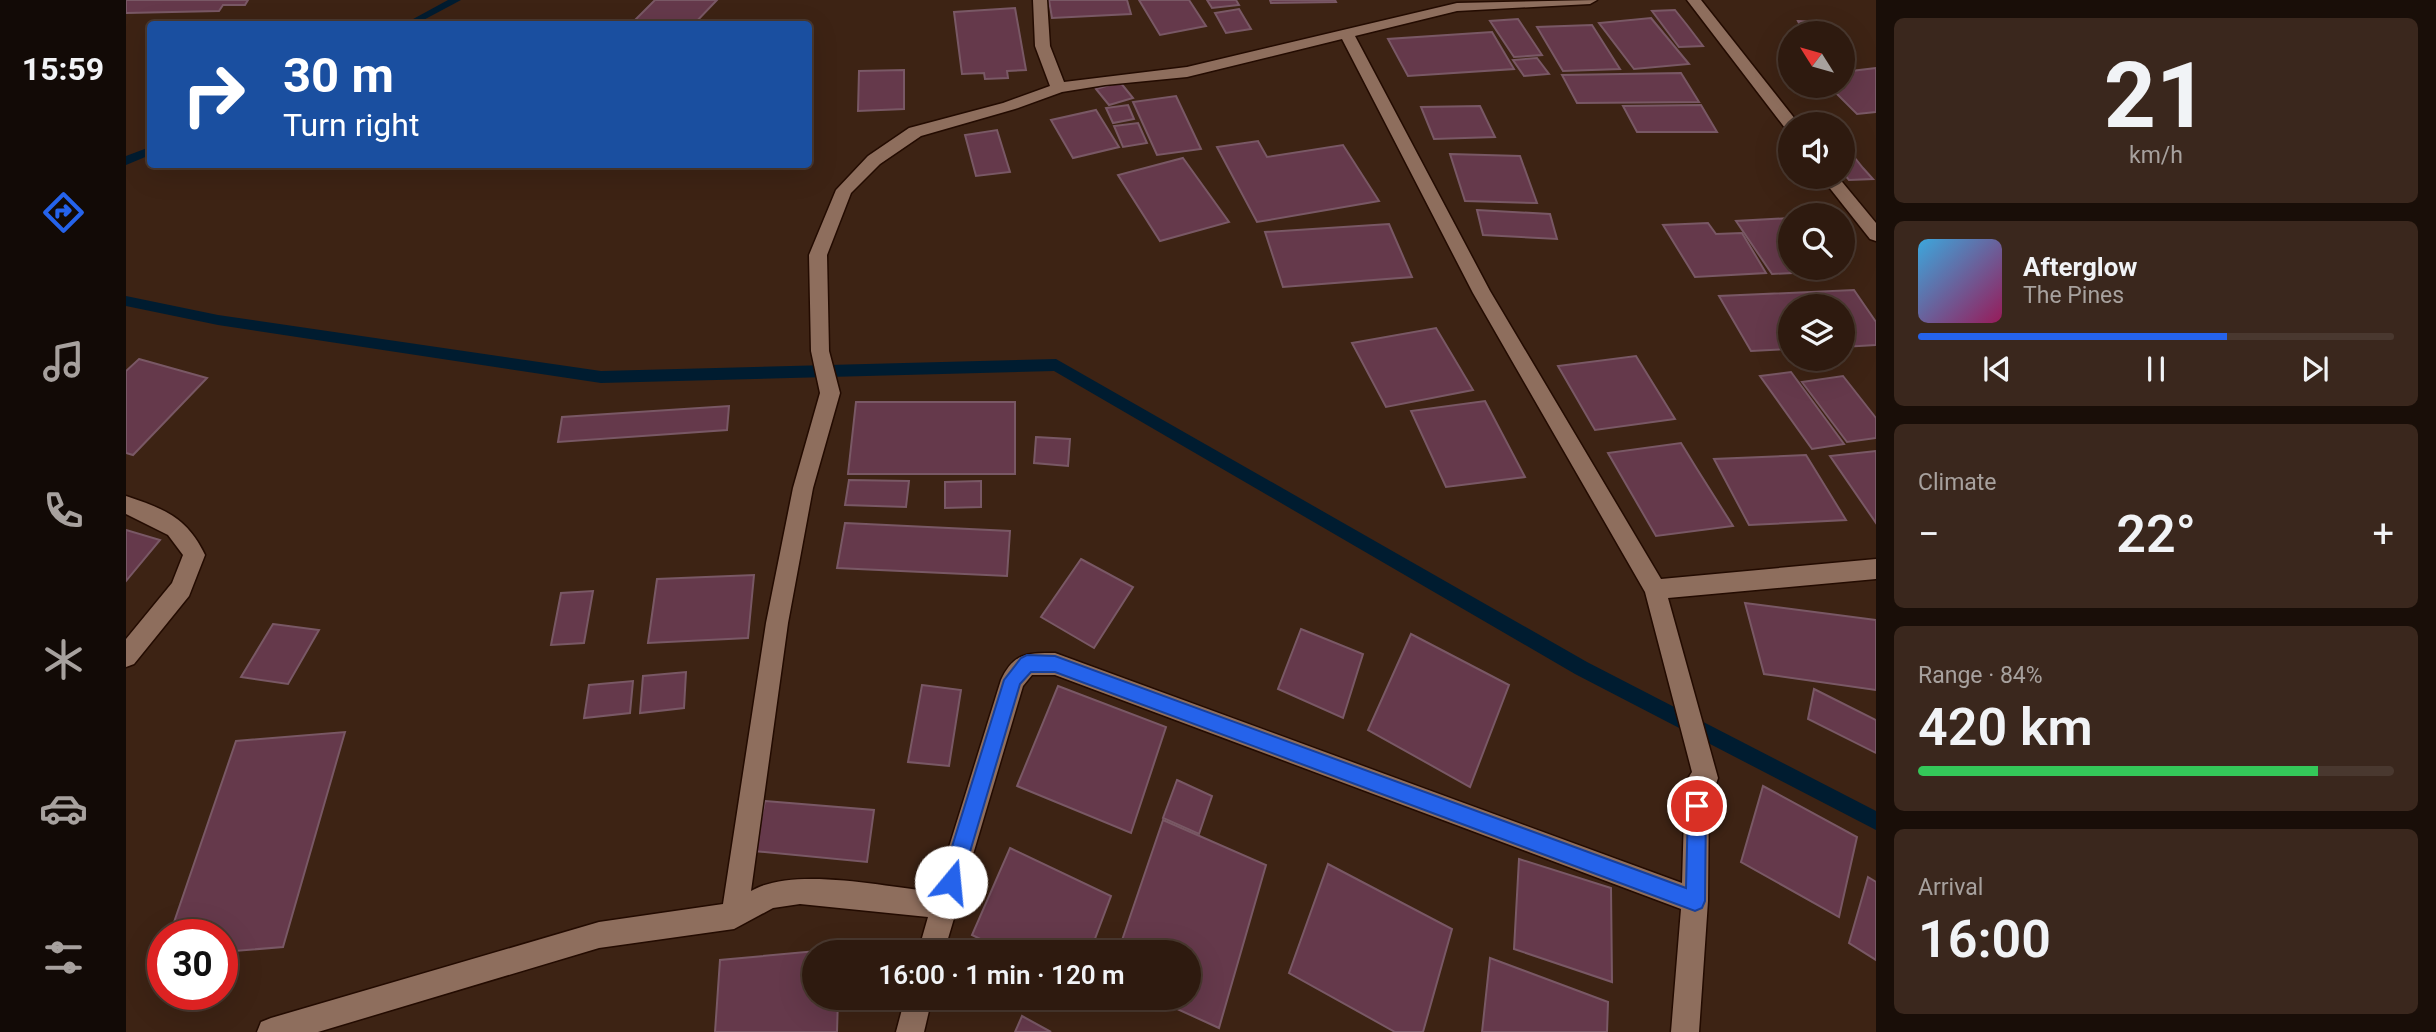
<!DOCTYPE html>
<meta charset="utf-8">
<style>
:root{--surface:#2e1a0f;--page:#3a271d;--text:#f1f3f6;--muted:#a7a19e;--line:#49382f;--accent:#2563eb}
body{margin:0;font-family:Roboto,sans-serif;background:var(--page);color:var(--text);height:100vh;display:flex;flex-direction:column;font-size:26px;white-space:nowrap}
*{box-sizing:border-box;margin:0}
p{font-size:23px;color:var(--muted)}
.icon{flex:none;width:38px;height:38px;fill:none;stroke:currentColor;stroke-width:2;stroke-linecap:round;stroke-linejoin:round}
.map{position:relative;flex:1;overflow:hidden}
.side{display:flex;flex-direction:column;gap:18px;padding:18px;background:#190e08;width:560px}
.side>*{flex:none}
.hud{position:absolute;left:21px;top:21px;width:665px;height:147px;border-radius:7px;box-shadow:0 7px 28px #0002,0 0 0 2px var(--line);background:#1a4fa0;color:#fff;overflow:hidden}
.needle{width:46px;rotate:307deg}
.buttons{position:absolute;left:1652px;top:21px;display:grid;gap:14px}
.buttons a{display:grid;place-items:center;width:77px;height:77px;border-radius:50%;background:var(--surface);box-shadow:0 7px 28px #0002,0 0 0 2px var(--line);font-size:35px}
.speed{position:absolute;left:21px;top:919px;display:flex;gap:14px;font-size:35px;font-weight:700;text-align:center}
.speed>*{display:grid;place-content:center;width:91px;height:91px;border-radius:50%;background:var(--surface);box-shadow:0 7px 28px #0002,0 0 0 2px var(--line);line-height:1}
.speed .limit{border:10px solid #d22;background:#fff;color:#111}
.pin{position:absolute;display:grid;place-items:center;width:60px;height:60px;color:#fff;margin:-30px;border:4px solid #fff;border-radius:50%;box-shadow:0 2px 7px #0007}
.me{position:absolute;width:77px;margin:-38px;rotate:17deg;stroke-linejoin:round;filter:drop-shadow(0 0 5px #0008)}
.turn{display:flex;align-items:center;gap:24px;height:147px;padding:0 21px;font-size:32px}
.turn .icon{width:91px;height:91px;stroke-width:2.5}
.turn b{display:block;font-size:49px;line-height:60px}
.big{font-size:52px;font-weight:600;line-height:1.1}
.side .card{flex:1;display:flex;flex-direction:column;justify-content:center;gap:10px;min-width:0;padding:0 24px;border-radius:10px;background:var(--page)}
.side .dial{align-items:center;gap:0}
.dial b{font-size:91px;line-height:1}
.song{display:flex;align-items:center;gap:21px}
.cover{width:84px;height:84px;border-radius:10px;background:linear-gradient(135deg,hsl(200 70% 55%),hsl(330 70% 35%))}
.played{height:7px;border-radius:4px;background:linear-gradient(90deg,var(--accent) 65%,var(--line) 65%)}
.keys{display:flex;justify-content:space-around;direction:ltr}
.heat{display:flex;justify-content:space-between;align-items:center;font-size:38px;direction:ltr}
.charge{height:10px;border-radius:5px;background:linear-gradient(90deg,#34c759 84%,var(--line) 0)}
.trip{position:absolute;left:676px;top:940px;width:399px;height:70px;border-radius:35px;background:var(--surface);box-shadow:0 7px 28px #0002,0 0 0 2px var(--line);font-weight:600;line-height:70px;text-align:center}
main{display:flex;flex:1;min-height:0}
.tabs{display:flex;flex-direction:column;width:126px;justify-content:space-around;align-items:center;background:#120a06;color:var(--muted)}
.tabs .icon{width:49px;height:49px}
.tabs .active{color:var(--accent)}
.tabs b{font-size:32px;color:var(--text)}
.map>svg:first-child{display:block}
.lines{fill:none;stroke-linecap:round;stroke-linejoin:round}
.stream{fill:#001c30;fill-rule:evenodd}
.building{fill:#65394b;stroke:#795865;stroke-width:2}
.minor-casing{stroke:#230b01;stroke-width:3}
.minor{fill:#8e6e5d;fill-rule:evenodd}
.route{fill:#2563eb;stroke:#184099;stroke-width:2}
</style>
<main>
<nav class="tabs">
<b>15:59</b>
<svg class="icon active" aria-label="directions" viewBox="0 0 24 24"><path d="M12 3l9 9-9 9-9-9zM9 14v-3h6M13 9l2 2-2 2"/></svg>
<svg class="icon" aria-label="music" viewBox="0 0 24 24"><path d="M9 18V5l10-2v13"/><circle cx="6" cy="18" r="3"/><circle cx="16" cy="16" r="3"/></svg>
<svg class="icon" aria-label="phone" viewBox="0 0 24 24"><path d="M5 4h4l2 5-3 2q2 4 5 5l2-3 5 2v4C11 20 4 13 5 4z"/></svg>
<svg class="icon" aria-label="climate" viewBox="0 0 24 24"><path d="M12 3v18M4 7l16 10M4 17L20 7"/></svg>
<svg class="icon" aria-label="car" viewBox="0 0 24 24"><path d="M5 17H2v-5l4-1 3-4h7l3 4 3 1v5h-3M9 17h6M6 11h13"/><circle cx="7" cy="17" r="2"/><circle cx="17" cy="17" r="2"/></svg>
<svg class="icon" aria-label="filters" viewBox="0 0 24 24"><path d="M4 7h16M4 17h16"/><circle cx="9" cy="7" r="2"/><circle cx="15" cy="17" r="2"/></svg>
</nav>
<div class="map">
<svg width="1750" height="1032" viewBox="0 0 1750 1032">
<rect width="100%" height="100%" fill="#3d2314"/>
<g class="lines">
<g class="stream">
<path d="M 322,0 L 335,0 L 290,24 L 278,24 Z"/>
<path d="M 24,147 L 24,155 L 0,165 L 0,156 Z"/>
<path d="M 0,296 L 92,315 L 475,371 L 930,359 L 1461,662 L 1750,811 L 1750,830 L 1449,674 L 928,371 L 475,383 L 92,325 L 0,306 Z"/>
</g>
</g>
<g class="building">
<path d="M 0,0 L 122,0 L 119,5 L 97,5 L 93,11 L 0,13 Z"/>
<path d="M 529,0 L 591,0 L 568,24 L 505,24 Z"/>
<path d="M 923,0 L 1001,0 L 1005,14 L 926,18 Z"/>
<path d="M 1013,0 L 1063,0 L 1080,26 L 1034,35 Z"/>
<path d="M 1081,0 L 1110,0 L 1113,5 L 1086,8 Z"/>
<path d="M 1144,0 L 1209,0 L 1210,2 L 1145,3 Z"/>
<path d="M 889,8 L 900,70 L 881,71 L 882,78 L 859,79 L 858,73 L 836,74 L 828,12 Z"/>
<path d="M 1113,9 L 1125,29 L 1100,33 L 1089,13 Z"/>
<path d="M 1549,10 L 1561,25 L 1577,46 L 1553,47 L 1526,11 Z"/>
<path d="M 1525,18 L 1563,64 L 1508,69 L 1473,23 Z"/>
<path d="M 1392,19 L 1416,55 L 1388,57 L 1364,21 Z"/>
<path d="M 1672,21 L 1702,23 L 1708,33 L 1678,33 Z"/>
<path d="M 1466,25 L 1494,69 L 1437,71 L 1411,27 Z"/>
<path d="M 1366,32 L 1388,69 L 1282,76 L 1262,39 Z"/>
<path d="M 1411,58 L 1423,74 L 1398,76 L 1387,60 Z"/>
<path d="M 1750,68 L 1750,112 L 1731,114 L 1703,86 L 1717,86 L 1717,72 Z"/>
<path d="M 778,70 L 778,109 L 732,111 L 733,71 Z"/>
<path d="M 1555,73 L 1573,102 L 1451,103 L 1436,75 Z"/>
<path d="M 994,82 L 1007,98 L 983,105 L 970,89 Z"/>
<path d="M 1050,96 L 1075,149 L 1031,155 L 1007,102 Z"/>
<path d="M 1002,105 L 1008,119 L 987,123 L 980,108 Z"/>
<path d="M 1575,105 L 1591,132 L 1511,132 L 1497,106 Z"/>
<path d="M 1354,106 L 1369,137 L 1308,139 L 1295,107 Z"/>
<path d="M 970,110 L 993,147 L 947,158 L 925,120 Z"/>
<path d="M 1012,123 L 1021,143 L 997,147 L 988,126 Z"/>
<path d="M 871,130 L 884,172 L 850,176 L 839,135 Z"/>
<path d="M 1132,141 L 1141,157 L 1217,145 L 1253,201 L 1131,222 L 1091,147 Z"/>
<path d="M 1324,154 L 1394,156 L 1411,203 L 1339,201 Z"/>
<path d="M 1057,158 L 1103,222 L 1034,241 L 992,175 Z"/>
<path d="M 1729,158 L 1737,168 L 1747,179 L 1723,180 L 1717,173 L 1717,159 Z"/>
<path d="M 1351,210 L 1424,214 L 1431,239 L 1357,235 Z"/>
<path d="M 1664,218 L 1664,268 L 1706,268 L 1708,271 L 1646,274 L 1610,221 Z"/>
<path d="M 1582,223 L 1590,234 L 1616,233 L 1640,273 L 1569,277 L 1537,225 Z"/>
<path d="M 1263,224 L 1286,277 L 1157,287 L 1139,232 Z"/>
<path d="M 1728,290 L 1750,322 L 1750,345 L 1717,347 L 1717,306 L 1664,306 L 1664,349 L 1625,351 L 1593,296 Z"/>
<path d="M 1310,328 L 1347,390 L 1260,407 L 1226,343 Z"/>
<path d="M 1510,356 L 1549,419 L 1469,430 L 1432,366 Z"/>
<path d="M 13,359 L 81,378 L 7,455 L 0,453 L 0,371 Z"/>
<path d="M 1665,372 L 1718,444 L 1686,449 L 1634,376 Z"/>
<path d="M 1717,376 L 1750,418 L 1750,438 L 1721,442 L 1676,382 Z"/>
<path d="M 1359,401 L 1399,477 L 1320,487 L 1285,411 Z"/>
<path d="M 730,402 L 889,402 L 889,474 L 722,474 Z"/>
<path d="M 603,406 L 601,430 L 432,442 L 436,417 Z"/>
<path d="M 910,437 L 944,439 L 942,466 L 908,463 Z"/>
<path d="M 1555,443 L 1571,469 L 1607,526 L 1530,536 L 1482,453 Z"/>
<path d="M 1750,451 L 1750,523 L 1704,456 Z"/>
<path d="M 1680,455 L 1720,520 L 1623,525 L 1588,459 Z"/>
<path d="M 723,480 L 783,481 L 780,507 L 719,505 Z"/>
<path d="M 855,481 L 855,507 L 819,508 L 819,482 Z"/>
<path d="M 719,523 L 884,531 L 881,576 L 711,568 Z"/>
<path d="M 0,530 L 34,540 L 0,581 Z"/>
<path d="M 955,559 L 1007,587 L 968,648 L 915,617 Z"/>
<path d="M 628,575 L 622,638 L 522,643 L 531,579 Z"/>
<path d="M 467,591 L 458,643 L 425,645 L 435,593 Z"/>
<path d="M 1619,603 L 1750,620 L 1750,690 L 1638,674 Z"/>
<path d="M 147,624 L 193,630 L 162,684 L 115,677 Z"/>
<path d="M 1175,629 L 1237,654 L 1217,718 L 1152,689 Z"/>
<path d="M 1285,634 L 1383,685 L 1344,787 L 1242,730 Z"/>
<path d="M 560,672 L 558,708 L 514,713 L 517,676 Z"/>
<path d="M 507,681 L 504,713 L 458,718 L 463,685 Z"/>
<path d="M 796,685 L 835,690 L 823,766 L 782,762 Z"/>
<path d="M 932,686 L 1040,727 L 1005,833 L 891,786 Z"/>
<path d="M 1688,689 L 1750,720 L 1750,753 L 1682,719 Z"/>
<path d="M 219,732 L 157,947 L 96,952 L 96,934 L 44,934 L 110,741 Z"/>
<path d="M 1051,780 L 1086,796 L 1073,834 L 1037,818 Z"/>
<path d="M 1637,786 L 1731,837 L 1713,917 L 1615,862 Z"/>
<path d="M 639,801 L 748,810 L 741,862 L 628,851 Z"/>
<path d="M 1037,820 L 1140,865 L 1093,1028 L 1027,998 L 1062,998 L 1062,952 L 992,952 Z"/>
<path d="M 884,848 L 985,896 L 964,952 L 881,952 L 846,935 Z"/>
<path d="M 1393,859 L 1485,888 L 1486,982 L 1388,949 Z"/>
<path d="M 1202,864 L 1326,929 L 1297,1032 L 1269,1032 L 1163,973 Z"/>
<path d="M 1742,877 L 1750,882 L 1750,960 L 1723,943 Z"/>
<path d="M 712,949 L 712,952 L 688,952 L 688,998 L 712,998 L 711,1032 L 589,1032 L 594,960 Z"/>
<path d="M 1364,958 L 1482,1002 L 1481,1032 L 1356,1032 Z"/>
<path d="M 896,1016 L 925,1032 L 889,1032 Z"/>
</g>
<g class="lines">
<g class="minor-casing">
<g id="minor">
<path d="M 907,0 L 921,0 L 924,46 L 938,82 L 1061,67 L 1331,3 L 1471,0 L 1464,4 L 1331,11 L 1229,36 L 1364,291 L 1535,579 L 1750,559 L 1750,579 L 1542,598 L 1592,778 L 1589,787 L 1583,790 L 1582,901 L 1573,1032 L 1545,1032 L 1555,909 L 929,675 L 906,675 L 897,686 L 818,952 L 792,952 L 802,917 L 674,904 L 647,908 L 608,929 L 473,948 L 192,1032 L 131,1032 L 135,1022 L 145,1018 L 473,922 L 597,904 L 640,623 L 667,488 L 694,393 L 685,351 L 683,255 L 710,190 L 742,156 L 783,128 L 877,103 L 924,86 L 909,46 ZM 1216,39 L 1347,293 L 1519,592 L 1566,772 L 1559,783 L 1556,883 L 929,653 C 902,653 888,652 875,680 L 809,892 C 760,887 667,866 625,891 L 662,623 L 687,488 L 714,393 L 703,351 L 701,255 L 725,193 L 754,164 L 795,136 L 889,109 L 936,92 L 979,85 L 1061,77 Z"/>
<path d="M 1561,0 L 1575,0 L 1673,124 L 1664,124 L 1664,129 L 1659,128 Z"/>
<path d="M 1695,177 L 1712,177 L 1750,223 L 1750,241 L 1744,239 Z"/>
<path d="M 0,496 C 38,509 61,517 79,555 L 63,596 L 8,664 L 0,667 L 0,639 L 46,583 L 57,555 L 42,535 L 0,514 Z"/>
<path d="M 779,998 L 806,998 L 798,1032 L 770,1032 Z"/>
</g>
</g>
<use href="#minor" class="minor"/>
</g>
<path class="route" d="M 901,655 L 929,656 L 1560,888 L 1562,806 L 1564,800 L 1571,797 L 1578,800 L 1580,806 L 1579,901 L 1576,908 L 1569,911 L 929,672 L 905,672 L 894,684 L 835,882 L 832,889 L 825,891 L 818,889 L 815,882 L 878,680 L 895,658 Z"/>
</svg>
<div class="buttons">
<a><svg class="needle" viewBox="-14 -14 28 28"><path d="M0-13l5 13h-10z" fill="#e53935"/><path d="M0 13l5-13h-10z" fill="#a7a19e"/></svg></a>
<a><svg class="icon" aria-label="sound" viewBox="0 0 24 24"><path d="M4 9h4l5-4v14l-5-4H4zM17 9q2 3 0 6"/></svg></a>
<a><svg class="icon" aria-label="search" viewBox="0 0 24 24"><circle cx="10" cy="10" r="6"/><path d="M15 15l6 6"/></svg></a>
<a><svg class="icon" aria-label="layers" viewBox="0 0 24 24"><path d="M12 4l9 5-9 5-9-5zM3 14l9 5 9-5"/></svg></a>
</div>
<div class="speed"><div class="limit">30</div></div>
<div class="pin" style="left:1571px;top:806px;background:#d93025"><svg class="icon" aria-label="arrive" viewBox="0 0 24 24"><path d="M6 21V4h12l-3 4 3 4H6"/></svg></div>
<svg class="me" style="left:825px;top:882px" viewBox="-20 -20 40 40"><circle r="19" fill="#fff"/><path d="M0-13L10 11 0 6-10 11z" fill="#2563eb"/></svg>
<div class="trip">16:00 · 1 min · 120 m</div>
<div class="hud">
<div class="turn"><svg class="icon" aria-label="right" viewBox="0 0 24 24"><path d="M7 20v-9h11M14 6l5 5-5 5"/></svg><div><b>30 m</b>Turn right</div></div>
</div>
</div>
<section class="side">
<div class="card dial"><b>21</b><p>km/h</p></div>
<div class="card">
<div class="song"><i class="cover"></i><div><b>Afterglow</b><p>The Pines</p></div></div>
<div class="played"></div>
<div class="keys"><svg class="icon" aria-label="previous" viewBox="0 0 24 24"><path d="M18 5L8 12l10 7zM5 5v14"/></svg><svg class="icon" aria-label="pause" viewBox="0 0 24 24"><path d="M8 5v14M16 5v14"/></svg><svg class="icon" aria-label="next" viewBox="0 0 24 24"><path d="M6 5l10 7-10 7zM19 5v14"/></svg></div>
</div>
<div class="card"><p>Climate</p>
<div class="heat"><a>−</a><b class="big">22°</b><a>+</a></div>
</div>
<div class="card"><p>Range · 84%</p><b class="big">420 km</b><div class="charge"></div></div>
<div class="card"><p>Arrival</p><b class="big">16:00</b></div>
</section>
</main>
